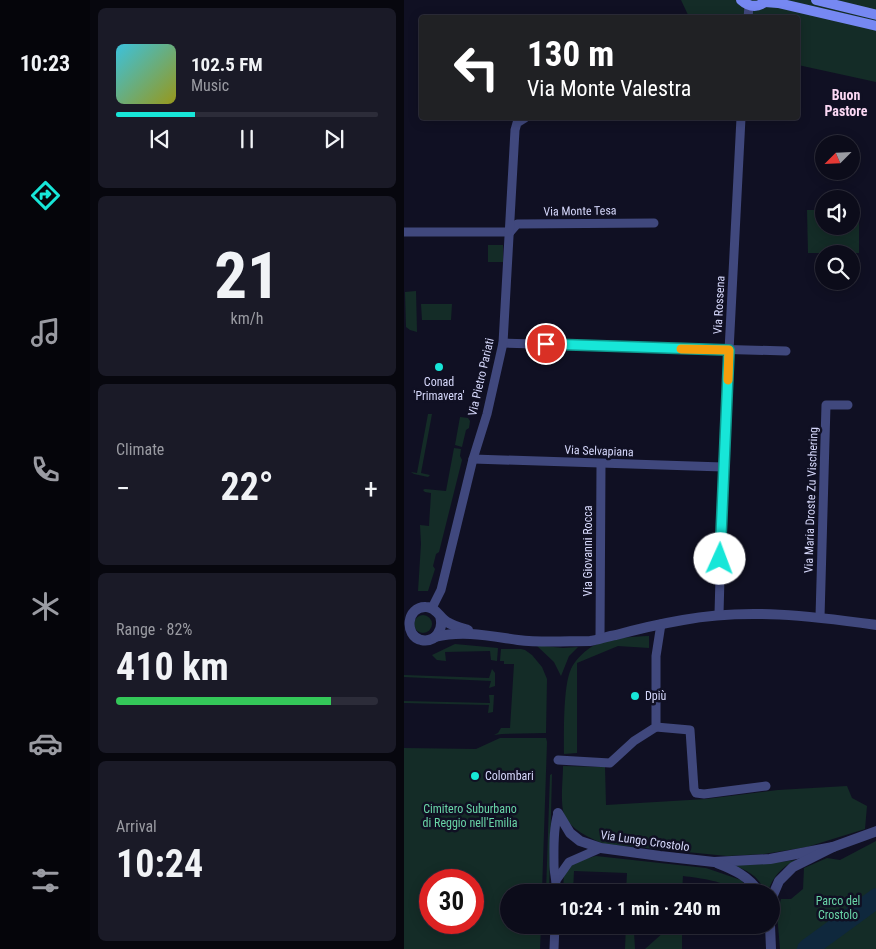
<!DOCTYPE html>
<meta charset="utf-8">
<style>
:root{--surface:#0c0c1a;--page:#1a1a27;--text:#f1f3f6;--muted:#9a9ba2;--line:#2c2c39;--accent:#17e6d8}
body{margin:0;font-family:"Roboto Condensed",sans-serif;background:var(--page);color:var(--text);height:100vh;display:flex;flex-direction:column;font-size:19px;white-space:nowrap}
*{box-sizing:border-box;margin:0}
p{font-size:16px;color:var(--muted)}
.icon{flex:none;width:28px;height:28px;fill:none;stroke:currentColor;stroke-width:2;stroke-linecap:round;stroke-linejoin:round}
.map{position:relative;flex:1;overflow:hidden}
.sheet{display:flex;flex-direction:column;gap:8px;padding:8px;background:#07070e;width:314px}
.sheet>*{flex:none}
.hud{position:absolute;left:15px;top:15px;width:381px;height:105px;border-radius:5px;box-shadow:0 2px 12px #0003,0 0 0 1px var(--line);background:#202124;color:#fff;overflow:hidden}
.needle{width:32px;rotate:246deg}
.tools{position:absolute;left:411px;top:135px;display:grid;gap:10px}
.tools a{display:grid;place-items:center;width:45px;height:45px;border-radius:50%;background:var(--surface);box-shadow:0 2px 12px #0003,0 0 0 1px var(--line);font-size:25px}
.speed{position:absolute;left:15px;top:869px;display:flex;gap:10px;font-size:25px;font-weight:700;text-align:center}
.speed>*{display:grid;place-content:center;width:65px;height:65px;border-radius:50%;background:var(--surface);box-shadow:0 2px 12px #0003,0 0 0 1px var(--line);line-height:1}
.speed .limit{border:8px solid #d22;background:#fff;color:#111}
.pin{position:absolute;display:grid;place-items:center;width:42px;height:42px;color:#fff;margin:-21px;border:2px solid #fff;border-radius:50%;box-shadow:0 1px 5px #0007}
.me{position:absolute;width:55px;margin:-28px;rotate:2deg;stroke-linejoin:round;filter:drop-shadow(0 0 4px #0008)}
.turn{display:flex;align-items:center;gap:18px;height:105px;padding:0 25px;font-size:22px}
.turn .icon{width:65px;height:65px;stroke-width:2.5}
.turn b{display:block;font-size:35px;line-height:42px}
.big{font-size:38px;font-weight:700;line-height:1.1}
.sheet .widget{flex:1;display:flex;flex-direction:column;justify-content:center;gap:8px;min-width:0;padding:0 18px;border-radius:8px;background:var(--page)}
.sheet .dial{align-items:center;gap:0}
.dial b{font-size:65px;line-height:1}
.song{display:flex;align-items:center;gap:15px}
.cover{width:60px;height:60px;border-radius:8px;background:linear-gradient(135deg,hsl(190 70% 55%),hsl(60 70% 35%))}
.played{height:5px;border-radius:2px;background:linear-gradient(90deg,var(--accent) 30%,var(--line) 30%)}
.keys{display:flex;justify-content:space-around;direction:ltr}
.heat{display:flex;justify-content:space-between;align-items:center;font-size:28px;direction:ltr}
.charge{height:8px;border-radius:4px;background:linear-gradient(90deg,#34c759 82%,var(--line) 0)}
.trip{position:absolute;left:96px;top:884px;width:280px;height:50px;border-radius:25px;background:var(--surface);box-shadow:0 2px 12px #0003,0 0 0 1px var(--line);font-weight:700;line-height:50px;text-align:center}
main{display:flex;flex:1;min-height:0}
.menu{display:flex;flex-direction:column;width:90px;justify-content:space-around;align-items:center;background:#05050a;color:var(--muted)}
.menu .icon{width:35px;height:35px}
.menu .on{color:var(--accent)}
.menu b{font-size:22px;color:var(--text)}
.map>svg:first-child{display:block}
.green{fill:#142c27;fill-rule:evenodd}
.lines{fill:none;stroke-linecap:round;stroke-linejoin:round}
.river{stroke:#0f283d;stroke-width:20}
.minor{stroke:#40487d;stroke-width:9}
.tertiary{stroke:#40487d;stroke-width:10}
.secondary{stroke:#7688f2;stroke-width:10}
.route-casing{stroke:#0f968c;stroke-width:12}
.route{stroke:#17e6d8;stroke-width:9}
.slow{stroke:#f59e0b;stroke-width:9}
.poi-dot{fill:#17e6d8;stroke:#101023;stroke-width:2}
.labels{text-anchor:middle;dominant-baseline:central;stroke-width:5;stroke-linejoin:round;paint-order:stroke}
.street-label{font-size:12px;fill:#d6d8fb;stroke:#101023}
.poi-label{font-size:12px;fill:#d6d8fb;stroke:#101023;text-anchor:start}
.park-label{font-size:12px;fill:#69d4a7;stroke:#101023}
.neighbourhood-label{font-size:14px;font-weight:bold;fill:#fbd8f4;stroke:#101023}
</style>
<main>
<nav class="menu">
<b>10:23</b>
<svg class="icon on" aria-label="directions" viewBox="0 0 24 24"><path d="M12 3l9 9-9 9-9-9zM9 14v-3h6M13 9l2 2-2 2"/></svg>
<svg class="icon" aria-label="music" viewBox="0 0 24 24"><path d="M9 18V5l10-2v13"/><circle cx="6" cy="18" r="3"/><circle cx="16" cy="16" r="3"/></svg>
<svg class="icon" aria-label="phone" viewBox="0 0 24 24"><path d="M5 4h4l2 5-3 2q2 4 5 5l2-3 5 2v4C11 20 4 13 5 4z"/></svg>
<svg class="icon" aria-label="climate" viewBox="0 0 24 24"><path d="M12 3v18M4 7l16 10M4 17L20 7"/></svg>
<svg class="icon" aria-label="car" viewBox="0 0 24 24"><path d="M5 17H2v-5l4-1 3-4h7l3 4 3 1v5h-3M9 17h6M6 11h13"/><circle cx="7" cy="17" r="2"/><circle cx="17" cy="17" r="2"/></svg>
<svg class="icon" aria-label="filters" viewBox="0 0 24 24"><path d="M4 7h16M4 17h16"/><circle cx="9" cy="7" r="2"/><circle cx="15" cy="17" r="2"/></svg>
</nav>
<section class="sheet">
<div class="widget">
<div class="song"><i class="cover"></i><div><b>102.5 FM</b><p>Music</p></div></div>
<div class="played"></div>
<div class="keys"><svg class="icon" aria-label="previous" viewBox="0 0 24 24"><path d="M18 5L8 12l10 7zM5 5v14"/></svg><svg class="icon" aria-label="pause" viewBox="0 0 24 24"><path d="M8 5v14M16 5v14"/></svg><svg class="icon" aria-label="next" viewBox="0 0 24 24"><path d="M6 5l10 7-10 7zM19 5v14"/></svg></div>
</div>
<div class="widget dial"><b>21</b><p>km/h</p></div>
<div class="widget"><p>Climate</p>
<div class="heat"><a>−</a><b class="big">22°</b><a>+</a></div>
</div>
<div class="widget"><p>Range · 82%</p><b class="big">410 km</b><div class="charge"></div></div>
<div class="widget"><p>Arrival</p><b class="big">10:24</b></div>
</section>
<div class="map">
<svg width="473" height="949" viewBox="0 0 473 949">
<rect width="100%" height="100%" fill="#101023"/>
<g class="green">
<path d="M 277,0 L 472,0 L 472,82 L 394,65 L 394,18 L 285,17 Z"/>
<path d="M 403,210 L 420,210 L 420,226 L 448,226 L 448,210 L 455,210 L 455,253 L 404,253 Z"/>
<rect x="84" y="245" width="15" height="17"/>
<path d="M 12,291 L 13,332 L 6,330 L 2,327 L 1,292 Z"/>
<path d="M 17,304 L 48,304 L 47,320 L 18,320 Z"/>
<path d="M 24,414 L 28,414 L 17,473 L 26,475 L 24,477 L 10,474 L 7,472 L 13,473 Z"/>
<path d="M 56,417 L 64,418 L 66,421 L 65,428 L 62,430 L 58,447 L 51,445 Z"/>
<path d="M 50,448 L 57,449 L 56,456 L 58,460 L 35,552 L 32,554 L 29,566 L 31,569 L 24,591 L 14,591 L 17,544 L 16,525 L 25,526 L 27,493 L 21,492 L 19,490 L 21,489 L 42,491 Z"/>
<circle cx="19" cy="624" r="9"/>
<path d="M 245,636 L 245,648 L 214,646 L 173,663 L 173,753 L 160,754 C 160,733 159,686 167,669 C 171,660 182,649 191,645 C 208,637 227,637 245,636 Z"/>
<path d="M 51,644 L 94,648 L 93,661 L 87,660 L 86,651 L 41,652 L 42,661 L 33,660 L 28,655 Z"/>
<path d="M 132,645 L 159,648 L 174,647 L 165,656 L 157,676 L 150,662 Z"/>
<path d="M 97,649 L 117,649 L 121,650 L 128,655 L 138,667 L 143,679 L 142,733 L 98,734 L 90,735 L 94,733 L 97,728 L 106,728 L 110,664 L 100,664 L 100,661 L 96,661 Z"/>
<path d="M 88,669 L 91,673 L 91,686 L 85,688 L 87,681 L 0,677 L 0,675 L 85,678 Z"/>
<path d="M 85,695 L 90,695 L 89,712 L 84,713 L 85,705 L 0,703 L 0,701 L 86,703 Z"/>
<path d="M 96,738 L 142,738 L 143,742 L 138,892 L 105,892 L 105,925 L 137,925 L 136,949 L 0,949 L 0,748 L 72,749 ZM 26,880 L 69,880 L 69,922 L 26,922 Z"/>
<path d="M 159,766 L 201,767 L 202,805 L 302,799 L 374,790 L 443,786 L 448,798 L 463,806 L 461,829 L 403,847 L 360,854 L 323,856 L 201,844 C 187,839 165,829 160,814 C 156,802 159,780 159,766 Z"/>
<path d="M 148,774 L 145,892 L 142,892 L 146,775 Z"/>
<path d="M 472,841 L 472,949 L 376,949 L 373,914 L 377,899 L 387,899 L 399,889 L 400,868 L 423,858 L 436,860 Z"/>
<path d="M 192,856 L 302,868 L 337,880 L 347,892 L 334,892 C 322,881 295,878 279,876 L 278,892 L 222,892 L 223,873 L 170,871 L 169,892 L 159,892 C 160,887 159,880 160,875 C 164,863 181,859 192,856 Z"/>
<path d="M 392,860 C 378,867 368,877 364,892 L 361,892 C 356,877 343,870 329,865 L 359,864 Z"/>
<path d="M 222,925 L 241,925 L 241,930 L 230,932 L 231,949 L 221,949 Z"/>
<path d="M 260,925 L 278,925 L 278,949 L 241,949 L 260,932 Z"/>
</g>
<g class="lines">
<path class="river" d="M 403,949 L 473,898"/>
<g class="minor">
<path d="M 344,18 L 345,6"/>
<path d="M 0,232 L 106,232"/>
<path d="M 106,232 L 113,224 L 250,223"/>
<path d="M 99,343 L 382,351"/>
<path d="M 69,459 L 319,467"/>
<path d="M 28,608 L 37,590 L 69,459 L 83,414 L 99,343 L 111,130 L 113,123 L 121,118"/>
<path d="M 315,614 L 319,467 L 337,118"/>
<path d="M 416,617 L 422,405 L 444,405"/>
<path d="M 196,638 L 197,464"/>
<path d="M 252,727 L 286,730 L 290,789 L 292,793 L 300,794 L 362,786"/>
<path d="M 154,760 L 206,763 L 230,741 L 252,727 L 252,656 L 257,624"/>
<path d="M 153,879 L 165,862 L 197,848"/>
<path d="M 152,892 C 153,882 150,874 150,865 C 150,848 149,829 154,813"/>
<path d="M 150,949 L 151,925"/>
</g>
<g class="tertiary">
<path d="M 36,616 C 40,629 32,643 17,640 C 0,636 2,606 22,607 C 32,607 35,617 43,622 C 49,626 57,628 64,630"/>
<path d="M 31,637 C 59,630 86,636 114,640 C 138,643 162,641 186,641 C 194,640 204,636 212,635 C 234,629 256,624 279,620 C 343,608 408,616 473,625"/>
<path d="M 154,813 L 166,833 L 176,841 L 197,848 L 256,856 L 310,862 L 366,859 L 429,847"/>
<path d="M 313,863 C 331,870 344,876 355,892"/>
<path d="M 368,904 L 369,895 L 375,881 L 389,867 L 429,847 L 473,831"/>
<path d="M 366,925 L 367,949"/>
</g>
<g class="secondary">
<path d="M 337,0 C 346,8 355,8 363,0"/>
<path d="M 412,0 L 473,15"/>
<path d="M 361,2 L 374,3 L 473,26"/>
</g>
</g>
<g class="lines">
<g class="route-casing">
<path id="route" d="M 142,344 L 325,350 L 316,559"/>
</g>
<use href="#route" class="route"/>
<path class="slow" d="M 277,349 L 325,350 L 324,380"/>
</g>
<g class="poi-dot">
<circle cx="35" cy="367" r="5"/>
<circle cx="231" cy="696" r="5"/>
<circle cx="71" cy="776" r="5"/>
</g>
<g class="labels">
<g class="street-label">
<text transform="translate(176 211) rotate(-1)">Via Monte Tesa</text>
<text transform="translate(315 305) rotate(-87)">Via Rossena</text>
<text transform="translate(77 377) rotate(-77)">Via Pietro Pariati</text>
<text transform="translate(195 451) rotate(2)">Via Selvapiana</text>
<text transform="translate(407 500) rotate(-88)">Via Maria Droste Zu Vischering</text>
<text transform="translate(184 551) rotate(-90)">Via Giovanni Rocca</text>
<text transform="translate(241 841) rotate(8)">Via Lungo Crostolo</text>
</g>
<g class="poi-label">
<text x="35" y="382" text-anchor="middle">Conad<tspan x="35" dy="14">'Primavera'</tspan></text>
<text x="241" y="696">Dpiù</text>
<text x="81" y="776">Colombari</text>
</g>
<g class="park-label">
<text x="66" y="809">Cimitero Suburbano<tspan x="66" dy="14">di Reggio nell'Emilia</tspan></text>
<text x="434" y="901">Parco del<tspan x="434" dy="14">Crostolo</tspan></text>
</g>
<g class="neighbourhood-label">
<text x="442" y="95">Buon<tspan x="442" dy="16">Pastore</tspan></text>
</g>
</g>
</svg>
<div class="tools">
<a><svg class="needle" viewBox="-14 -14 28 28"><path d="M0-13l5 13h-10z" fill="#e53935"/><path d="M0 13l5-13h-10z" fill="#9a9ba2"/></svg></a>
<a><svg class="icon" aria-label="sound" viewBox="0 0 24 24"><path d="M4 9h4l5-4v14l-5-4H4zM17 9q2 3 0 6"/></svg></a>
<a><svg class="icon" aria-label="search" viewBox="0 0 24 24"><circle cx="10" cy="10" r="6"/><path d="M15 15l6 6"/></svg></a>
</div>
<div class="speed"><div class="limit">30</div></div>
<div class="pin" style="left:142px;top:344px;background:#d93025"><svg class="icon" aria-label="arrive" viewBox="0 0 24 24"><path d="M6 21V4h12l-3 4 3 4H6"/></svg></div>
<svg class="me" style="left:316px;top:559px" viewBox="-20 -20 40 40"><circle r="19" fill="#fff"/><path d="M0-13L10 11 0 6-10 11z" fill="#17e6d8"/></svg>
<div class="trip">10:24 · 1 min · 240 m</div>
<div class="hud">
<div class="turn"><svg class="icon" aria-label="left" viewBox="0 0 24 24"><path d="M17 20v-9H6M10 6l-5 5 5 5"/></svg><div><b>130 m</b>Via Monte Valestra</div></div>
</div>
</div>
</main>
